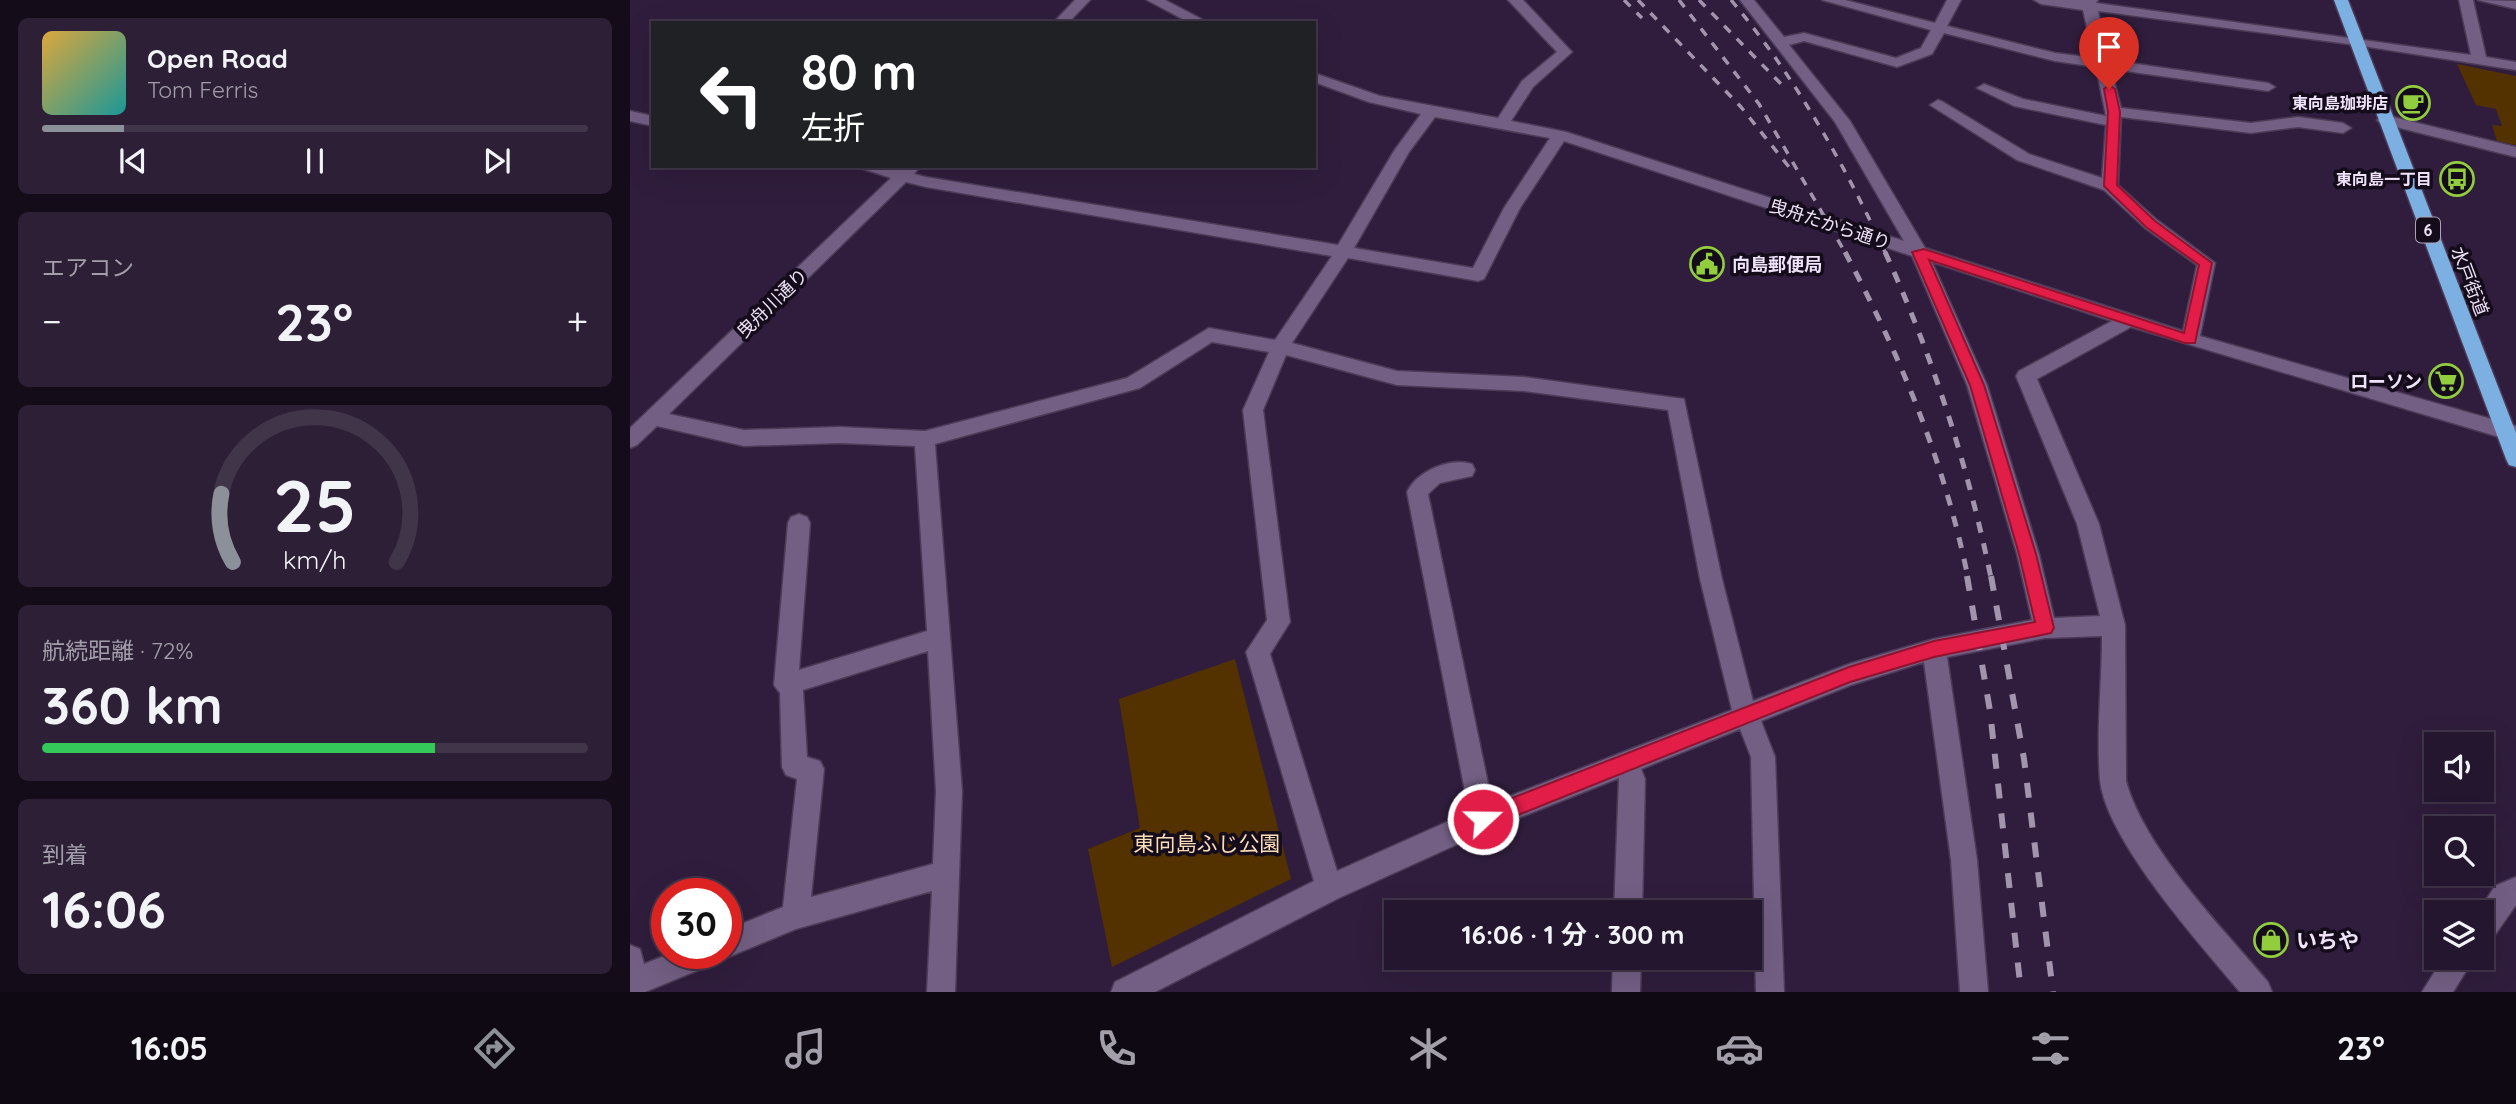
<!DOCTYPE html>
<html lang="ja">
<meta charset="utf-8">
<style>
:root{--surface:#24162e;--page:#2c1f36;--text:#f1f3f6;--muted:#a39faa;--line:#41354a;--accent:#8c9099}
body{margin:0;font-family:Quicksand,"Noto Sans JP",sans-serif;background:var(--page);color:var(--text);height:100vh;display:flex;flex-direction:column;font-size:26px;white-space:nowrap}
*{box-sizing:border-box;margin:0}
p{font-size:23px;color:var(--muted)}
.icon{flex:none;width:38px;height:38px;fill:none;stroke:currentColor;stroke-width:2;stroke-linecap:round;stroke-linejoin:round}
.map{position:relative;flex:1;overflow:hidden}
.details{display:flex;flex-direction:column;gap:18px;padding:18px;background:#140c19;width:630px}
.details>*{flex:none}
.top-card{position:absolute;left:21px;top:21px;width:665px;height:147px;border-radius:0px;box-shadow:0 7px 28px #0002,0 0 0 2px var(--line);background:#202124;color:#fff;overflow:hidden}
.controls{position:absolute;left:1794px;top:732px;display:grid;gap:14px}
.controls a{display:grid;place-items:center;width:70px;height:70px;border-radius:0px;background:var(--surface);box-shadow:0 7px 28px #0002,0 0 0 2px var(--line);font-size:35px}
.speed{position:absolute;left:21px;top:878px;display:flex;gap:14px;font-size:35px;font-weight:700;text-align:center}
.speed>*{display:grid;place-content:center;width:91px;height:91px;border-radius:50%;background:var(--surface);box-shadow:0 7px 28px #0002,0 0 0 2px var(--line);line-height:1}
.speed .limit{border:10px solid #d22;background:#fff;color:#111}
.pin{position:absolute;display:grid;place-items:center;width:60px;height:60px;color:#fff;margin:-72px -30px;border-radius:50% 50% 50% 0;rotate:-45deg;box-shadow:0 0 7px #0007}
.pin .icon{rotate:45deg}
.me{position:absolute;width:77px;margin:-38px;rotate:69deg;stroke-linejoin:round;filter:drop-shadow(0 0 5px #0008)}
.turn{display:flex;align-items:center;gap:24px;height:147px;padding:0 35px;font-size:32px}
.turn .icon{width:91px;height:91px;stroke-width:2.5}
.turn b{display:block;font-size:49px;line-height:60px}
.big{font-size:52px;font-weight:700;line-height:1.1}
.details .card{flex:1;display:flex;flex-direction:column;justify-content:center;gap:10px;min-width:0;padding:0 24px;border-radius:10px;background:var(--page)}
.details .dial{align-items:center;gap:0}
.dial svg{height:182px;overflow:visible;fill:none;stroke:var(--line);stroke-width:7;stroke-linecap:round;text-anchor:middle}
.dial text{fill:var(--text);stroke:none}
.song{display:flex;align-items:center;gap:21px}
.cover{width:84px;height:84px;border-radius:10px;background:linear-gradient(135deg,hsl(40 70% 55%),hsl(180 70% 35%))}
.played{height:7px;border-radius:4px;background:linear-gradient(90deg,var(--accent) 15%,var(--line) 15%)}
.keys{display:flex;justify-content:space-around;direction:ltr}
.heat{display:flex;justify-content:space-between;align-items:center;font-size:38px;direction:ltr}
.charge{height:10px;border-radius:5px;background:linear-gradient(90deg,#34c759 72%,var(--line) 0)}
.trip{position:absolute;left:754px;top:900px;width:378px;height:70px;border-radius:0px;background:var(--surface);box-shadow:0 7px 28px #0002,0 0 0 2px var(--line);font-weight:700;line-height:70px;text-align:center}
.tab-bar{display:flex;height:112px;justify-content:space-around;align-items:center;background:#0e0912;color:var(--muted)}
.tab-bar .icon{width:49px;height:49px}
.tab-bar .on{color:var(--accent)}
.tab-bar b{font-size:32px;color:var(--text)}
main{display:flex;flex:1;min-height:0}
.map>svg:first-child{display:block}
.green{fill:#543200}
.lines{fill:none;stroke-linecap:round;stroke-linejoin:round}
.minor-casing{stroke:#4b3b57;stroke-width:3}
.highway-casing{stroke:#4b3b57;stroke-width:3}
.minor{fill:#735f84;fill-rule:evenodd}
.highway{fill:#7db0e2;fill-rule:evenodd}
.rail-far2{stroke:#a394ae;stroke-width:3.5;stroke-dasharray:9 9;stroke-linecap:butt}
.rail-far1{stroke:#a394ae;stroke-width:5;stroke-dasharray:11 11;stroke-linecap:butt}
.rail{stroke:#a394ae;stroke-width:6;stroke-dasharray:15 15;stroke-linecap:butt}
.route{fill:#e11d48;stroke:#92132f;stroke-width:2}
.labels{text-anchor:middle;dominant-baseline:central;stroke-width:7;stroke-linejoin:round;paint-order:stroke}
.far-poi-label{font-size:16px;font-weight:bold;fill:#efe3f9;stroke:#140c1a;text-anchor:end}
.shield{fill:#140c1a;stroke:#ada2b6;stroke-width:2}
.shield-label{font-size:16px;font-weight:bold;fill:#efe3f9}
.street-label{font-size:18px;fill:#efe3f9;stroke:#140c1a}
.poi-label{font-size:18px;font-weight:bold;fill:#efe3f9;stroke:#140c1a;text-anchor:start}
.near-park-label{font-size:21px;fill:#fbdcb9;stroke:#140c1a}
.near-poi-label{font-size:21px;font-weight:bold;fill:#efe3f9;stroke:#140c1a;text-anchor:start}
</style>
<main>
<section class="details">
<div class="card">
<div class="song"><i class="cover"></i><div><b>Open Road</b><p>Tom Ferris</p></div></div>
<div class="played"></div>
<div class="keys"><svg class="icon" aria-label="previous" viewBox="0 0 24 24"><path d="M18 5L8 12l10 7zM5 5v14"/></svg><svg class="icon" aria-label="pause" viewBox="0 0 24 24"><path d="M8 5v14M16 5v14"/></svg><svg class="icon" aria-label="next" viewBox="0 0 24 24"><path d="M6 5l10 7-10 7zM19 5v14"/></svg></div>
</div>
<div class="card"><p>エアコン</p>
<div class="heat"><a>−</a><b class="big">23°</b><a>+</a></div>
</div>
<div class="card dial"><svg viewBox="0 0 100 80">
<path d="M14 69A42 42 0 1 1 86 69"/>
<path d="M14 69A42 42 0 0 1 9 39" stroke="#8c9099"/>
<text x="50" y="56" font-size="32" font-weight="700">25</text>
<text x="50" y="72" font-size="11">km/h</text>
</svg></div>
<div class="card"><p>航続距離 · 72%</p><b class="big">360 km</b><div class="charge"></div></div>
<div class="card"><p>到着</p><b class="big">16:06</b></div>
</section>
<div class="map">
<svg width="1886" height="992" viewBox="0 0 1886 992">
<rect width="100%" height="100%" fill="#301d3d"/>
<g class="green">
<path d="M 1827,64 L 1886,76 L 1886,145 L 1867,141 L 1862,125 L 1872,126 L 1866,109 L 1846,105 Z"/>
<path d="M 605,659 L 661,879 L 482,967 L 458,849 L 510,828 L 489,699 Z"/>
</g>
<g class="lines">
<g class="minor-casing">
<g id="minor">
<path d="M 445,0 L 460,0 L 438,23 L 423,23 Z"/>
<path d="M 517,0 L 535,0 L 579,23 L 560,23 Z"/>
<path d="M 878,0 L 893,0 L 942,52 L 903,87 L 881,121 L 936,132 L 1274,241 L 1205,122 L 1110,0 L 1124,0 L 1154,37 L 1174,33 L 1266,58 L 1291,48 L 1301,30 L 1192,0 L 1215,0 L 1305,23 L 1317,0 L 1331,0 L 1317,26 L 1425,53 L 1464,58 L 1453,10 L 1411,4 L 1404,0 L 1468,0 L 1466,3 L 1841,55 L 1829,0 L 1843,0 L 1856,57 L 1886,62 L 1886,70 L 1726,45 L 1468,11 L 1479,60 L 1638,83 L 1645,87 L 1638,91 L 1481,69 L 1491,108 L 1621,123 L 1668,117 L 1713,123 L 1721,128 L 1713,133 L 1668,127 L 1621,133 L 1491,117 L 1488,185 L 1527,220 L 1585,263 L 1570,336 L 1886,426 L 1886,442 L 1501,327 L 1407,379 L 1469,524 L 1495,625 L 1496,781 C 1515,850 1592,927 1638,982 L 1642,992 L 1610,992 C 1570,944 1476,840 1470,780 C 1466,733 1472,683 1472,636 L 1415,638 L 1317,657 L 1347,860 L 1358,992 L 1330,992 L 1321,860 L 1294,662 L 1221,685 L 1131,721 L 1145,757 L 1154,992 L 1126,992 L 1121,757 L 1110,729 L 1011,769 L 1015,779 L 1012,912 L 984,912 L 989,778 L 861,829 L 709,898 L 525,992 L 481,992 L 485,982 L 684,881 L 616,652 L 637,620 L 613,410 L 639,352 L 582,342 L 510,388 L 305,444 L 332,791 L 325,992 L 297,992 L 302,891 L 166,929 L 96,958 L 87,954 L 83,964 L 15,992 L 0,992 L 0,945 L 10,949 L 14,964 L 39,954 L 96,954 L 96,930 L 153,907 L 167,779 L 156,775 L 152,767 L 150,693 L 144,685 L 158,523 L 161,517 L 169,514 L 177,517 L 180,523 L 169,670 L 297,631 L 285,446 L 209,443 L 114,446 L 27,426 L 7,445 L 0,448 L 0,428 L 261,178 L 224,166 L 253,166 L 269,170 L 274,166 L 286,166 L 288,169 L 284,174 L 296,177 L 708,245 L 764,151 L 791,114 L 739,102 L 684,82 L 684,73 L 750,96 L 868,118 L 892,81 L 927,52 ZM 1314,33 L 1425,61 L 1466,67 L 1476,116 L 1393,99 L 1354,84 L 1347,88 L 1384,106 L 1476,125 L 1472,178 L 1399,154 L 1313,102 L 1308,100 L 1300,105 L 1387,160 L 1474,190 L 1515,228 L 1567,265 L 1553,331 L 1295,248 L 1220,121 L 1159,45 L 1174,41 L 1267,67 L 1302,54 ZM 805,117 L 920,138 L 874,208 L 843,268 L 724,248 L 779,152 ZM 934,141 L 1282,256 L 1337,385 L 1387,554 L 1402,620 L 1304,639 L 1219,664 L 1123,701 L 1092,579 L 1054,399 L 894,377 L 767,371 L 662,343 L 718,258 L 848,281 L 854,279 L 890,208 ZM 276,182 L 296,187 L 702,256 L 645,340 L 579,328 L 497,378 L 295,431 L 209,427 L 114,430 L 39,414 ZM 1302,262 L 1482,321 L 1389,371 L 1386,376 L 1447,524 L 1470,616 L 1424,618 L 1409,554 L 1357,385 ZM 656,355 L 767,385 L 894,391 L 1038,410 L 1070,579 L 1102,710 L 862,803 L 798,494 L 810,483 L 842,476 L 845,470 L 842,464 C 820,457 787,471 777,492 L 839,812 L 707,871 L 640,654 L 660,622 L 633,410 ZM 298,651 L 306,791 L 303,864 L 181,897 L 194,769 L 190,761 L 177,757 L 173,690 Z"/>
<path d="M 1848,0 L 1886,1 L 1886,9 Z"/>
<path d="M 0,111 L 23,116 L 23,126 L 0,121 Z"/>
<path d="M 1755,115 L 1886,147 L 1886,157 L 1750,123 L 1747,120 Z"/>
<path d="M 1886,877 L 1886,905 L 1862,939 L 1852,943 L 1852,912 L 1848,912 L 1865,886 Z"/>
<path d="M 983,957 L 1011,957 L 1010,992 L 982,992 Z"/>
<path d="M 1814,957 L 1845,957 L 1823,992 L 1792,992 Z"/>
</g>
</g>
<g class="highway-casing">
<path id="highway" d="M 1704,0 L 1718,0 L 1886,433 L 1886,467 L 1879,465 L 1876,459 Z"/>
</g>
<use href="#minor" class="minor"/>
<use href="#highway" class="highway"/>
<g class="rail-far2">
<path d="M 994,0 L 1012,18"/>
<path d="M 1008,0 L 1111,107 L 1159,167"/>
<path d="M 1049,0 L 1129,104 L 1216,254"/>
<path d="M 1069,0 L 1157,90"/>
<path d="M 1101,0 C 1164,75 1215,165 1256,254"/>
</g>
<g class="rail-far1">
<path d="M 1215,252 C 1270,355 1315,463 1338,578"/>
<path d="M 1255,252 C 1303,357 1338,466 1361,578"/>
</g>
<g class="rail">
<path d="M 1337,576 L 1360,711 L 1391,992"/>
<path d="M 1361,576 L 1394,759 L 1423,992"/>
</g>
</g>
<path class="route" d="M 1479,85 L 1485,89 L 1490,112 L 1487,185 L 1525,221 L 1582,263 L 1565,343 L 1555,343 L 1299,260 L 1354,385 L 1406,554 L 1424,628 L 1421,633 L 1304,657 L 1220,682 L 853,829 L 846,826 L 843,819 L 846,812 L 1219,667 L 1304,641 L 1405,622 L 1389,554 L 1340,385 L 1282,252 L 1294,249 L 1554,333 L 1569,265 L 1516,227 L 1474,186 L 1478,112 L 1474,89 Z"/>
<defs>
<g id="cafe-ring" transform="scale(1.75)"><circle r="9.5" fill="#140c1a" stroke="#92cd3e" stroke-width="1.5"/><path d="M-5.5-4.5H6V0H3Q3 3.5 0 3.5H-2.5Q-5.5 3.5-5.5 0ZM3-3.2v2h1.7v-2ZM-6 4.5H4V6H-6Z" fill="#92cd3e"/></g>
<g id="bus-ring" transform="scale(1.75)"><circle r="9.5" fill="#140c1a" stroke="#92cd3e" stroke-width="1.5"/><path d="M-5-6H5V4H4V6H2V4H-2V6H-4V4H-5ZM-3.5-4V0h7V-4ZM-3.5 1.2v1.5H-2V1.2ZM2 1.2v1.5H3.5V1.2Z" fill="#92cd3e"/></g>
<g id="civic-ring" transform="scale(1.75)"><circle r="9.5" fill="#140c1a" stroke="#92cd3e" stroke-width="1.5"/><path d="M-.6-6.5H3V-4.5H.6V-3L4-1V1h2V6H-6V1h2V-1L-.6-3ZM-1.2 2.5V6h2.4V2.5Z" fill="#92cd3e"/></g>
<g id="supermarket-ring" transform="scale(1.75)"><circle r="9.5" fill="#140c1a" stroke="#92cd3e" stroke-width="1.5"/><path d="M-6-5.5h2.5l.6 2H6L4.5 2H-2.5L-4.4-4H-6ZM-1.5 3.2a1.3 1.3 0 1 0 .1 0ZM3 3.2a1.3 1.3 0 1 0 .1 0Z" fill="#92cd3e"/></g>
<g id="shop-ring" transform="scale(1.75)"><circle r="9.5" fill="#140c1a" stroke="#92cd3e" stroke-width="1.5"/><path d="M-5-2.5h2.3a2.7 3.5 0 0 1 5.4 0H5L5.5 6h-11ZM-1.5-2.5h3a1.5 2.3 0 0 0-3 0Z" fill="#92cd3e"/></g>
</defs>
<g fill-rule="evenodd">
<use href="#cafe-ring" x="1783" y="103"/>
<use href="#bus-ring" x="1827" y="179"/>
<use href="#civic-ring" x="1077" y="264"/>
<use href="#supermarket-ring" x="1816" y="381"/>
<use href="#shop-ring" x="1641" y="940"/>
</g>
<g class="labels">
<g class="far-poi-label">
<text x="1758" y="103">東向島珈琲店</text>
<text x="1802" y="179">東向島一丁目</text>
</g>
<rect class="shield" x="1786" y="217.5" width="24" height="25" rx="5"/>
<g class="shield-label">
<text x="1798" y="230">6</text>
</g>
<g class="street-label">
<text transform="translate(1200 224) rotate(18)">曳舟たから通り</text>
<text transform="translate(1840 281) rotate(69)">水戸街道</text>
<text transform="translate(142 303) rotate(-44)">曳舟川通り</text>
</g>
<g class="poi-label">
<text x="1102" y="264">向島郵便局</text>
<text x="1792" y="381" text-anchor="end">ローソン</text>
</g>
<g class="near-park-label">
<text x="577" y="843">東向島ふじ公園</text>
</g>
<g class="near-poi-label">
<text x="1666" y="940">いちや</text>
</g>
</g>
</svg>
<div class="controls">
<a><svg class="icon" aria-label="sound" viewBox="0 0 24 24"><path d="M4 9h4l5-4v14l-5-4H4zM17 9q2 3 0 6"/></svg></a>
<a><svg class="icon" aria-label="search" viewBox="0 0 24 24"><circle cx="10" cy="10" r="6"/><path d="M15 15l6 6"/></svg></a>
<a><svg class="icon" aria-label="layers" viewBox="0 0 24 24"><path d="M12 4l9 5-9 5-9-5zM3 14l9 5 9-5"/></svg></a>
</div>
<div class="speed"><div class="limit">30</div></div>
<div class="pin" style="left:1479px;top:89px;background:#d93025"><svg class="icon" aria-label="arrive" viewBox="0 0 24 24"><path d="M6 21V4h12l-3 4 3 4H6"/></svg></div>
<svg class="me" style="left:853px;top:819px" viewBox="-20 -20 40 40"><circle r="17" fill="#e11d48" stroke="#fff" stroke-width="3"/><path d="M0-11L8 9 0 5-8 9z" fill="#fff"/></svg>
<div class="trip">16:06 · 1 分 · 300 m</div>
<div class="top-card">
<div class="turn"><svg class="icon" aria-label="left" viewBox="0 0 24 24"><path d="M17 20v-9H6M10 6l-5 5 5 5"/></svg><div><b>80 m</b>左折</div></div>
</div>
</div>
</main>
<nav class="tab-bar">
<b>16:05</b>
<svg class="icon on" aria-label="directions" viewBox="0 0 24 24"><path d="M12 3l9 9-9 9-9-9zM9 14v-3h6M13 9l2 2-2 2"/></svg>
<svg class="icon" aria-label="music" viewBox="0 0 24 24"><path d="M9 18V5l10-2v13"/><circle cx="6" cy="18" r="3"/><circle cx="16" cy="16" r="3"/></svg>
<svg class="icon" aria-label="phone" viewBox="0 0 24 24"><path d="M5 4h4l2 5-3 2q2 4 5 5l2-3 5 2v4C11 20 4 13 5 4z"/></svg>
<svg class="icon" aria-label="climate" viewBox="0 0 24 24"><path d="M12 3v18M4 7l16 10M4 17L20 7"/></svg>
<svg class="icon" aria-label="car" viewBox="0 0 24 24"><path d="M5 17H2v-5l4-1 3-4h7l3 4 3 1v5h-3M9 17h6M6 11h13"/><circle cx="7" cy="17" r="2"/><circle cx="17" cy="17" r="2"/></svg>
<svg class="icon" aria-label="filters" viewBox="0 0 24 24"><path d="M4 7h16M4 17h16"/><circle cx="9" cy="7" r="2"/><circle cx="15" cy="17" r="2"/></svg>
<b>23°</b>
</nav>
